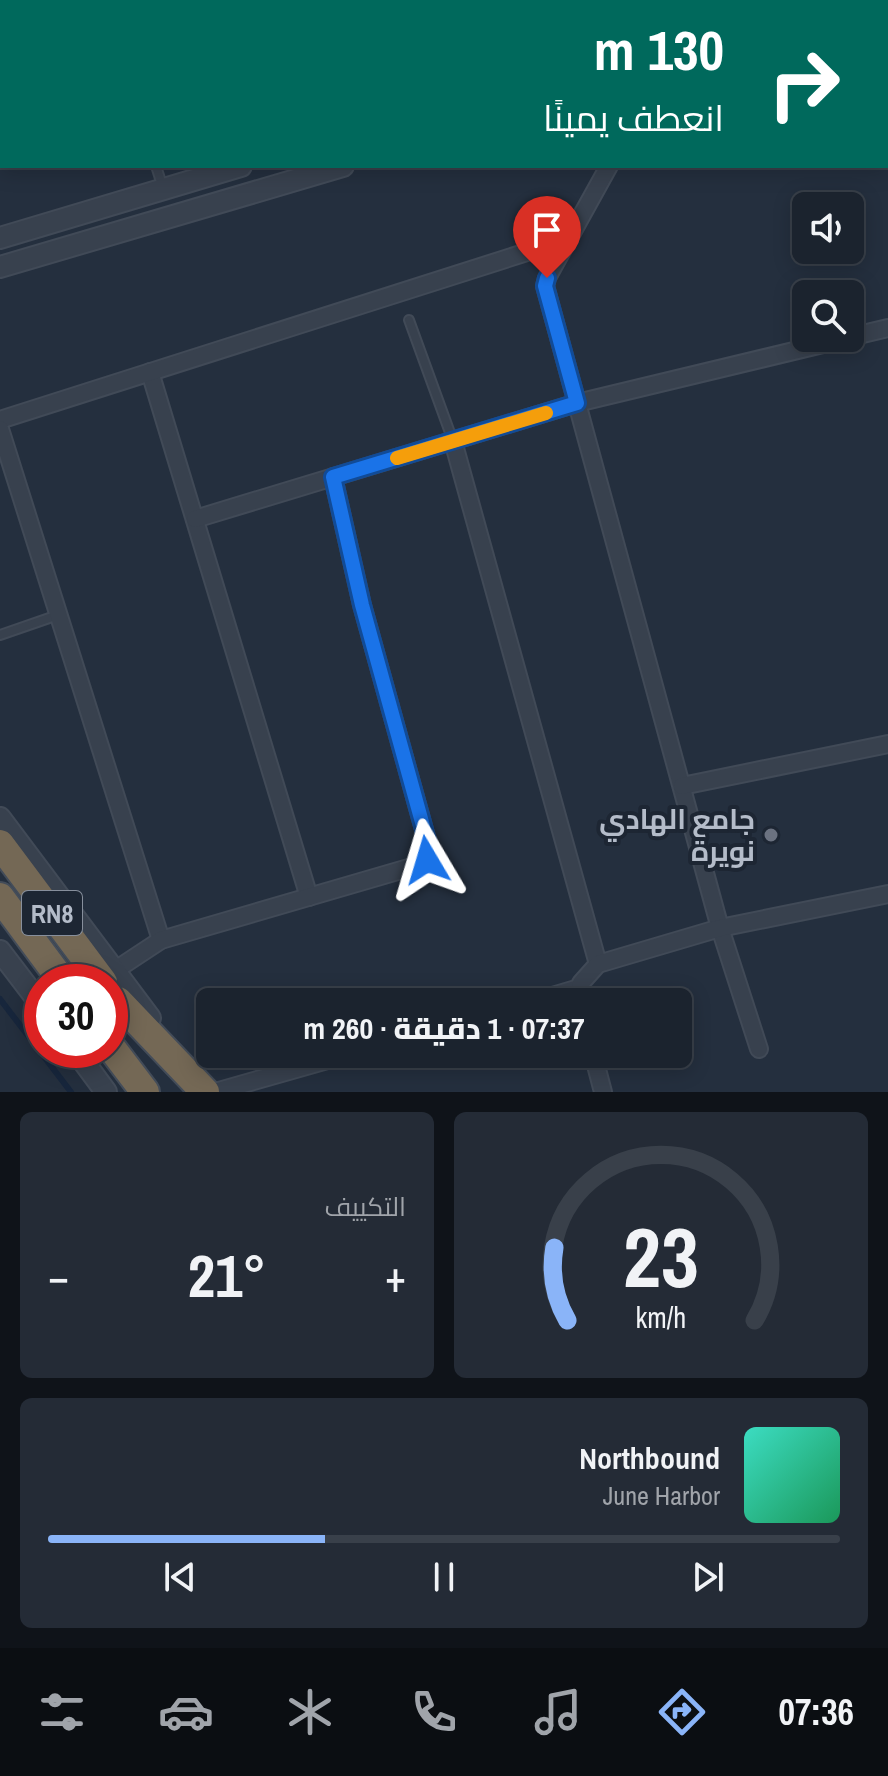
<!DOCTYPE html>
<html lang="ar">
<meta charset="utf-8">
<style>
:root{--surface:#1b232e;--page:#242b36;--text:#f1f3f6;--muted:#a0a4aa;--line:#39404a;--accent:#8ab4f8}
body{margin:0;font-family:"Archivo Narrow",Cairo,sans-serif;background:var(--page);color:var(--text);direction:rtl;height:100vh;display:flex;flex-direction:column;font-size:30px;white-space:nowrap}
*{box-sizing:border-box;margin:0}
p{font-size:26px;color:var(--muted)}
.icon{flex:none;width:44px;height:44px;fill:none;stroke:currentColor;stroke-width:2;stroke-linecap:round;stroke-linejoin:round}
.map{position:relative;height:1092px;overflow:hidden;direction:ltr}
.sheet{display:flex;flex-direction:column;gap:20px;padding:20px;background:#0f1319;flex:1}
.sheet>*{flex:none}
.hud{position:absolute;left:0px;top:0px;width:888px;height:168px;box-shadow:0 4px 20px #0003,0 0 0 2px var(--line);direction:rtl;background:#00695c;color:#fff;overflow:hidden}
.fabs{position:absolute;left:792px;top:192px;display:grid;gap:16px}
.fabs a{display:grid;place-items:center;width:72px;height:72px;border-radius:12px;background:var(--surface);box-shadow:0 4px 20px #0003,0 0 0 2px var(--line);font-size:40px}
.speed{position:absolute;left:24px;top:964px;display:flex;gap:16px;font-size:40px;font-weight:700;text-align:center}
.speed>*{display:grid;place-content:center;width:104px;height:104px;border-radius:50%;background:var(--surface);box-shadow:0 4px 20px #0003,0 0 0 2px var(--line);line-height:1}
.speed .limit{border:12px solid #d22;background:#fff;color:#111}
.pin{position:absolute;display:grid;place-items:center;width:68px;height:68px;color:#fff;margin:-82px -34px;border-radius:50% 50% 50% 0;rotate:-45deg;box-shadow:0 0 8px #0007}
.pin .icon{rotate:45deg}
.me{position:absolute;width:88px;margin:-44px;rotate:353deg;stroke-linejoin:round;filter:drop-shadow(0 0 6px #0008)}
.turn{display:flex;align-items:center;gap:28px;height:168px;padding:0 32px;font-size:36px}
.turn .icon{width:104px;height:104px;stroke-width:2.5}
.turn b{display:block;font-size:56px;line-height:68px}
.big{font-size:60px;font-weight:800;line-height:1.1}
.sheet .tile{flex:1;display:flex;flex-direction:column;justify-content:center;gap:12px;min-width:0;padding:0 28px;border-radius:12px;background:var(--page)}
.sheet .dial{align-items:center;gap:0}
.dial svg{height:208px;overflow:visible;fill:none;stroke:var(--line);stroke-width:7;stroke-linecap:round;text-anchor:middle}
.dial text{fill:var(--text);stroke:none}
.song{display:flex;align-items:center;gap:24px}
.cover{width:96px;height:96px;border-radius:12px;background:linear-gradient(135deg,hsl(170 70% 55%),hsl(150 70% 35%))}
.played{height:8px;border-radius:4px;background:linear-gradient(90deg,var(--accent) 35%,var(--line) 35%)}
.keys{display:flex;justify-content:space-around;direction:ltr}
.heat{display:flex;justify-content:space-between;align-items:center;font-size:44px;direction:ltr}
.sheet .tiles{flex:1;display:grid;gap:20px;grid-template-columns:1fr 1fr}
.tile:last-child{grid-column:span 2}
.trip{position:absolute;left:196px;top:988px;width:496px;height:80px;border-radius:12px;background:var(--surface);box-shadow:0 4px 20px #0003,0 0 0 2px var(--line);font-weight:800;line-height:80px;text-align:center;direction:rtl}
.menu{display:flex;height:128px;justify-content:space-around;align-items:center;background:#0b0e12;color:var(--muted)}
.menu .icon{width:56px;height:56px}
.menu .selected{color:var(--accent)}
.menu b{font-size:36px;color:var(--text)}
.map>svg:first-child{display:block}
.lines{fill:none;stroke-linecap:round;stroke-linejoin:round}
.stream{stroke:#17263c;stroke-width:6}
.service-casing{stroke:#414a57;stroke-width:12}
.minor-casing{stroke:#414a57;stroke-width:20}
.tertiary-casing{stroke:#414a57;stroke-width:24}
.motorway-casing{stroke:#434c59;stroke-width:32}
.service{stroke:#38414e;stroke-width:8}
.minor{stroke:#38414e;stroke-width:16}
.tertiary{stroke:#38414e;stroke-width:20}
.motorway{stroke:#746855;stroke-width:28}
.route-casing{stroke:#114b97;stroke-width:20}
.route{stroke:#1a73e8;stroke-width:14}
.slow{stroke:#f59e0b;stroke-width:14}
.worship-dot{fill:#6b7280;stroke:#1d2633;stroke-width:3}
.labels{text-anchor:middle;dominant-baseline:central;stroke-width:8;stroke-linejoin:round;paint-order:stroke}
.shield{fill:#1d2633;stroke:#878f9c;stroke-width:2}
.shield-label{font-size:26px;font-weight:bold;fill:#b4bcc9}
.poi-label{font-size:28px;font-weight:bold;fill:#b4bcc9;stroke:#1d2633;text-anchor:end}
</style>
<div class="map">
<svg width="888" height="1092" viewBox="0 0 888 1092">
<rect width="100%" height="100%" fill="#242f3e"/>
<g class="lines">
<path class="stream" d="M 0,999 L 71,1092"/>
<g class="service-casing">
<g id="service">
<path d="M 156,166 L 163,188"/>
<path d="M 409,320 L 453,441"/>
<path d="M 0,635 L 58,615"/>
</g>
</g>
<g class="minor-casing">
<g id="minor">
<path d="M 609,166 L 547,278 L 545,286 L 720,928 L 759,1049"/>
<path d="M 850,337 L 888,328"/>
<path d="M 150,372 L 309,897"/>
<path d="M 0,420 L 568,239"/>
<path d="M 0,429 L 161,940"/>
<path d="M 453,441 L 598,964"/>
<path d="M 195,519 L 577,403 L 848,338"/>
<path d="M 682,786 L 888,744"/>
<path d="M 114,971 L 161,940 L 422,864 L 427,860 L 428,844 L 362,605 L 333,477"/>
<path d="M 532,1002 L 579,988"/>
<path d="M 579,1002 L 581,983 L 598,964 L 720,928 L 888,894"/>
<path d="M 593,1054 L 603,1092"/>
<path d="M 215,1092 L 349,1054"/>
</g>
</g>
<g class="tertiary-casing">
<g id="tertiary">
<path d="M 574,2 L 581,2"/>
<path d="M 805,2 L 812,0"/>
<path d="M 886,13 L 888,12"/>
<path d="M 0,238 L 241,166"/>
<path d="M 0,267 L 343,166"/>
<path d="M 0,818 L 150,1018"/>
<path d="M 0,951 L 42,1006"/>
<path d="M 75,1050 L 106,1092"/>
</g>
</g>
<g class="motorway-casing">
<g id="motorway">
<path d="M 0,844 L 103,982"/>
<path d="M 0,897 L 63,982"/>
<path d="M 118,1001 L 205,1092"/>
<path d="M 110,1046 L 145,1092"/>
</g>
</g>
<use href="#service" class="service"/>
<use href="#minor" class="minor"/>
<use href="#tertiary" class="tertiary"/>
<use href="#motorway" class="motorway"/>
</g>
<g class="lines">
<g class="route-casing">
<path id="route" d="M 427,860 L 428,844 L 362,605 L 333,477 L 577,403 L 545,286 L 547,278"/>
</g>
<use href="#route" class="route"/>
<path class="slow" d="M 397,458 L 546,413"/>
</g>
<circle class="worship-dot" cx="771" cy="835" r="8"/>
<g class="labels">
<rect class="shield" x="22" y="891" width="60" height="44" rx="6"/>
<g class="shield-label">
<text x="52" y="913">RN8</text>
</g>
<g class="poi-label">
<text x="755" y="819">جامع الهادي<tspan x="755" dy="32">نويرة</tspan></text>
</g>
</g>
</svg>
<div class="fabs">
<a><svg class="icon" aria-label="sound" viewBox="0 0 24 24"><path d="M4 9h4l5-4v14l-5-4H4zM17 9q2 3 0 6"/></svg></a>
<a><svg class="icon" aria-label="search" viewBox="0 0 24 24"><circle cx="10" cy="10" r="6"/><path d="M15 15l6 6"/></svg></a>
</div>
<div class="speed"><div class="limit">30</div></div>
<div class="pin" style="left:547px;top:278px;background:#d93025"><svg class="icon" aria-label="arrive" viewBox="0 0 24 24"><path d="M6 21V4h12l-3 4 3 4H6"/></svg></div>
<svg class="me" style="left:427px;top:860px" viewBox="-20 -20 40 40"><path d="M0-17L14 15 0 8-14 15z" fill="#1a73e8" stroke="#fff" stroke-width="4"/></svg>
<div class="trip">07:37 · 1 دقيقة · 260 m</div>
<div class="hud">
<div class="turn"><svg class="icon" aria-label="right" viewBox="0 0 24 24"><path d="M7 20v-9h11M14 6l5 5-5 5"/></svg><div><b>130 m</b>انعطف يمينًا</div></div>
</div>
</div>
<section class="sheet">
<div class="tiles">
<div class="tile dial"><svg viewBox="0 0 100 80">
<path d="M14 69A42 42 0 1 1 86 69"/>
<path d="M14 69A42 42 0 0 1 9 41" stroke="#8ab4f8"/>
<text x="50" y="56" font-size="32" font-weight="700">23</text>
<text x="50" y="72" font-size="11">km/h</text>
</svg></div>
<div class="tile"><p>التكييف</p>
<div class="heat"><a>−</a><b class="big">21°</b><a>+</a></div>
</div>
<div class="tile">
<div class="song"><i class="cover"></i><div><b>Northbound</b><p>June Harbor</p></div></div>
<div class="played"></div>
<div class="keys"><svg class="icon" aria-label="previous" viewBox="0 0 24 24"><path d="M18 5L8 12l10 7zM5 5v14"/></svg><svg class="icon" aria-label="pause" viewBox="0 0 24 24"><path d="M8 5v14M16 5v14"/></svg><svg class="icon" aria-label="next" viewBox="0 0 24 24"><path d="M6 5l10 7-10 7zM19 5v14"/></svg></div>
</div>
</div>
</section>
<nav class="menu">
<b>07:36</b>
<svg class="icon selected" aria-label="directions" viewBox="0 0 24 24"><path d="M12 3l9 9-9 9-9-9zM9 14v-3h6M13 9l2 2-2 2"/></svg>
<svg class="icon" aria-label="music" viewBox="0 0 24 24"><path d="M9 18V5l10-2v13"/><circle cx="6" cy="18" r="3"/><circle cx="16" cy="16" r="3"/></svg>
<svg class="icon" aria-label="phone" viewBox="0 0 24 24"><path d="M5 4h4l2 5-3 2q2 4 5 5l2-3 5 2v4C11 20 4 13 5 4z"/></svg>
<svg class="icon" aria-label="climate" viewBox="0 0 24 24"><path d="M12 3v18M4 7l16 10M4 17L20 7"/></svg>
<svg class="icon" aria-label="car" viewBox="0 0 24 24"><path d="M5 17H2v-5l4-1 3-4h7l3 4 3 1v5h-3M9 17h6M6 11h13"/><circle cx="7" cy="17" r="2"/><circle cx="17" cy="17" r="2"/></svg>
<svg class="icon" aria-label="filters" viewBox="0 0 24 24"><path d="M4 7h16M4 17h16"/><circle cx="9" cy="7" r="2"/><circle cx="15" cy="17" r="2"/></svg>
</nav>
